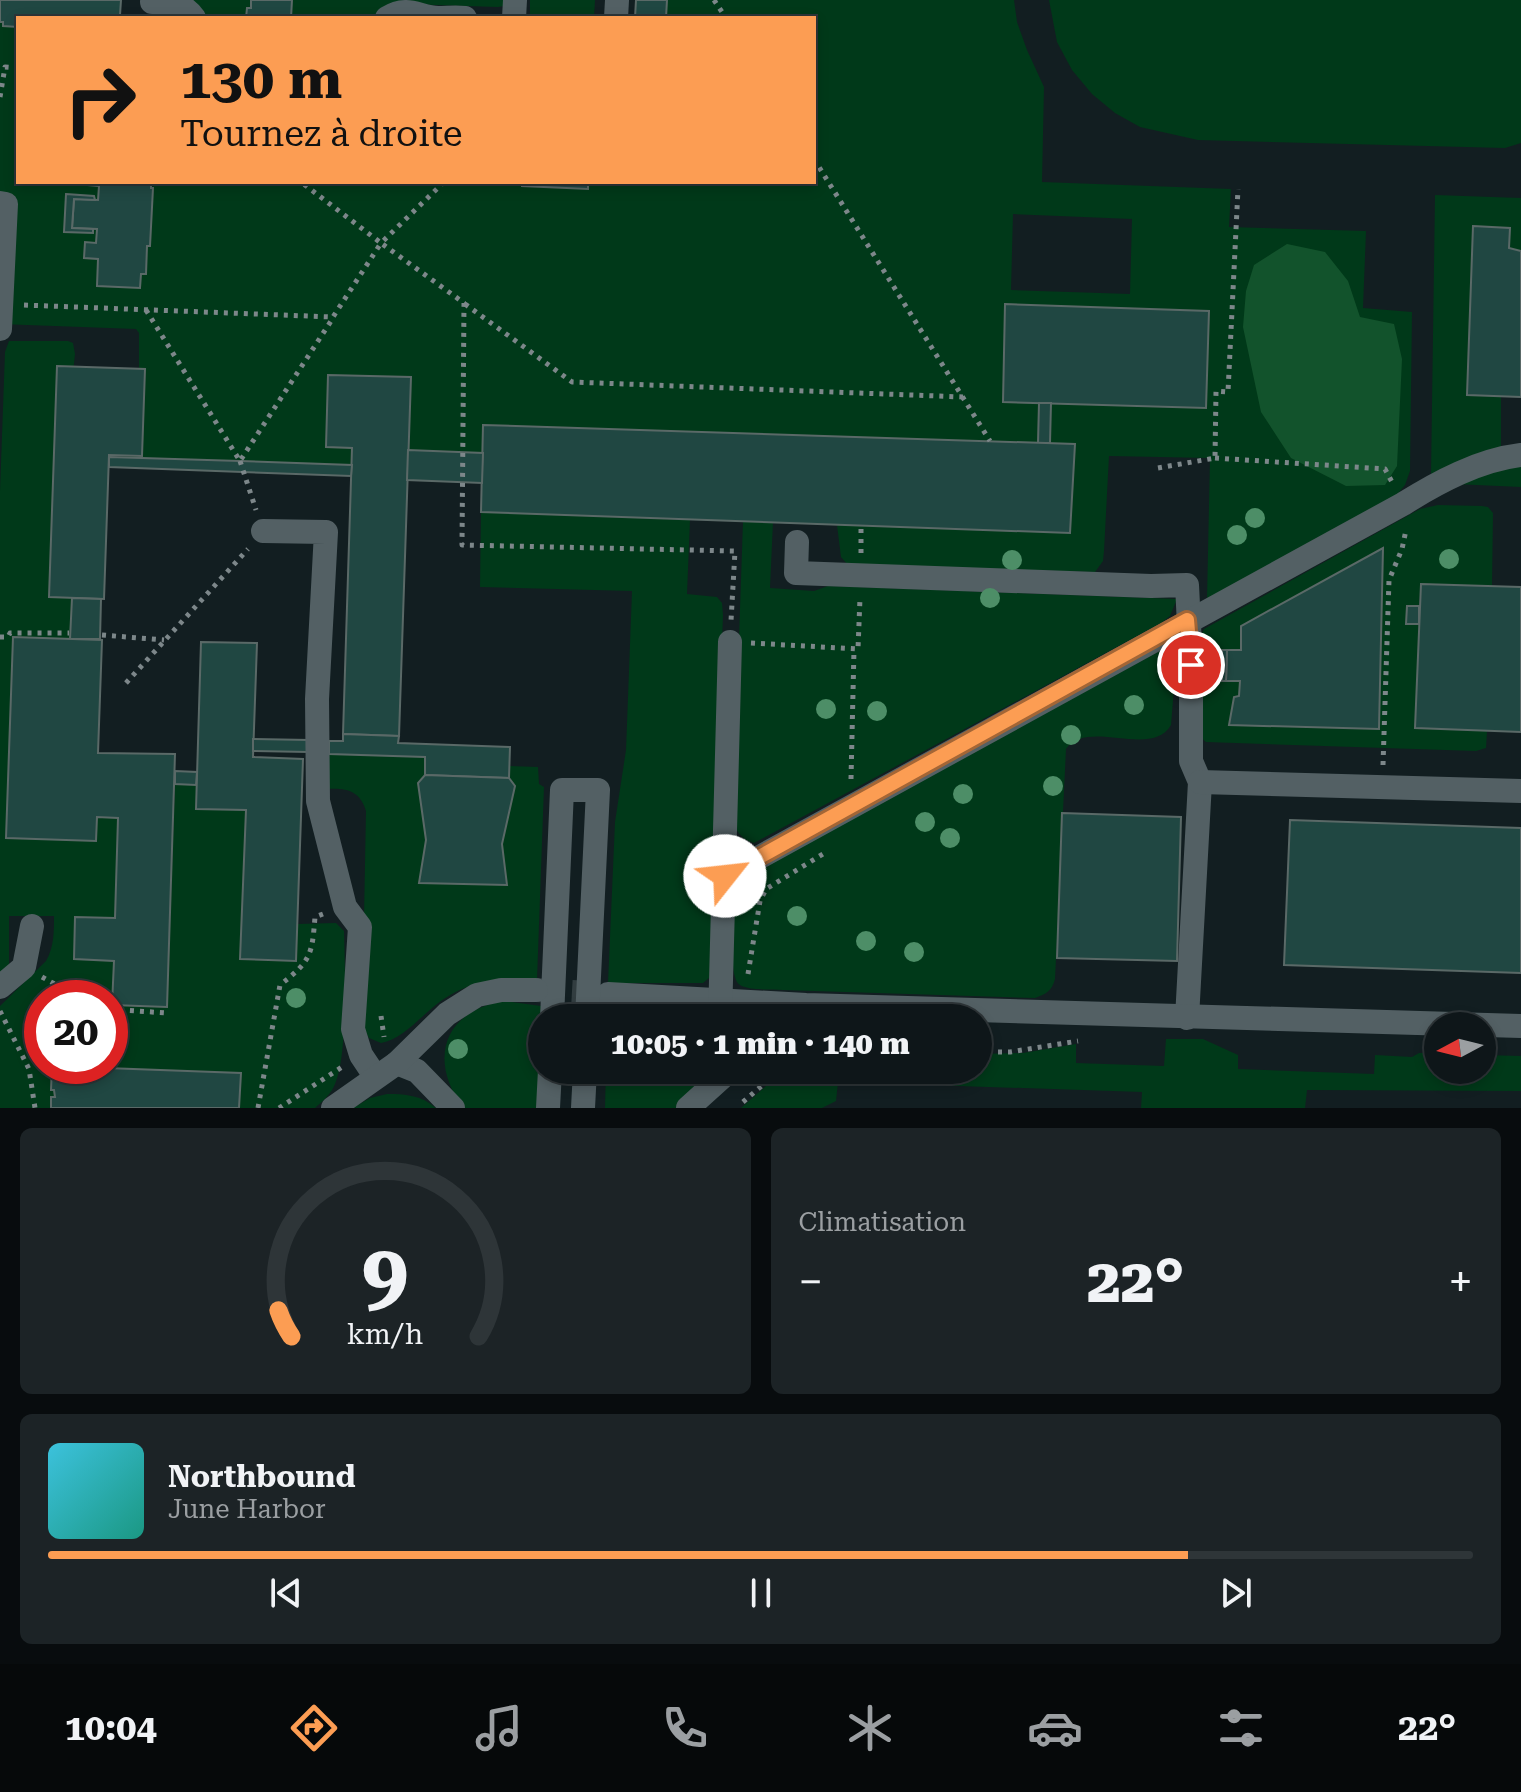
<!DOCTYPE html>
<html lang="fr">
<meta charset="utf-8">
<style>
:root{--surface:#0e1619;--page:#1c2326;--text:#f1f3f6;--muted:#9b9fa2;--line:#2e3538;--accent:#fc9d53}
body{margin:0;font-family:"Roboto Serif",serif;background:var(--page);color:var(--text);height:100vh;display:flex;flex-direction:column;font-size:30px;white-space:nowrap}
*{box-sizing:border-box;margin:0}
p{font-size:26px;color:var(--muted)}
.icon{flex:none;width:44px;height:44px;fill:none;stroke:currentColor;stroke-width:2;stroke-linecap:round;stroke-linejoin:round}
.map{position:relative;height:1108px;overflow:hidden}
.drawer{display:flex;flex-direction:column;gap:20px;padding:20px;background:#080c0e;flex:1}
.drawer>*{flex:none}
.guide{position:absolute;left:16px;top:16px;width:800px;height:168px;border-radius:0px;box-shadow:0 4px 12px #0003,0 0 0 2px var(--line);background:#fc9d53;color:#111;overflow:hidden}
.needle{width:52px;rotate:263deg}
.tools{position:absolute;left:1424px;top:1012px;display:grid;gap:16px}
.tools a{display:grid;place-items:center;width:72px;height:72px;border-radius:50%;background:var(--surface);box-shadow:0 4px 12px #0003,0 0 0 2px var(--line);font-size:40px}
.speed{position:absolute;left:24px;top:980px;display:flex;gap:16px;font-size:40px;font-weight:700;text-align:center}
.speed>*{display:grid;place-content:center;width:104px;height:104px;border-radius:50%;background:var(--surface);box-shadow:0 4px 12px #0003,0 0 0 2px var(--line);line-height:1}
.speed .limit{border:12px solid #d22;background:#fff;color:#111}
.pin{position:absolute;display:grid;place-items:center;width:68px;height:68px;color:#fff;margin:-34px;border:4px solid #fff;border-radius:50%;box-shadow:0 2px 8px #0007}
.me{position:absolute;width:88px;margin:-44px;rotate:61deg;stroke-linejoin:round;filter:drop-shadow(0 0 6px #0008)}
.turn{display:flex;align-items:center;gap:28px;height:168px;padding:0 32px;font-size:36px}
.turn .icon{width:104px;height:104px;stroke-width:2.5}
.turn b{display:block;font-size:56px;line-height:68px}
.big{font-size:60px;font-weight:800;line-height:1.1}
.drawer .widget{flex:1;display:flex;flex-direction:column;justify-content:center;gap:12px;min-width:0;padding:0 28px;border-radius:12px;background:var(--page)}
.drawer .dial{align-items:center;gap:0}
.dial svg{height:208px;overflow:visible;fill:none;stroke:var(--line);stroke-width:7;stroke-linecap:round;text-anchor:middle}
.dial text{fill:var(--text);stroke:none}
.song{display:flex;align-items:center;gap:24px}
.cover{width:96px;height:96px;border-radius:12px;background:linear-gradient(135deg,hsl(190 70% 55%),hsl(170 70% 35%))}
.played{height:8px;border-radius:4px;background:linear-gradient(90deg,var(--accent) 80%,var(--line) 80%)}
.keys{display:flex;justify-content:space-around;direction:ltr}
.heat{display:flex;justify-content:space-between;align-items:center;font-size:44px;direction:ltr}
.drawer .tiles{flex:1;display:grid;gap:20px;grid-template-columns:1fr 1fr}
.widget:last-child{grid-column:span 2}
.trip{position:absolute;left:528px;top:1004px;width:464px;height:80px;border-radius:40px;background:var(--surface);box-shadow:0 4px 12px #0003,0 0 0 2px var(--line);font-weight:800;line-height:80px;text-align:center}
.menu{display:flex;height:128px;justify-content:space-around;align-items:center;background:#06090a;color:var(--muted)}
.menu .icon{width:56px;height:56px}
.menu .current{color:var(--accent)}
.menu b{font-size:36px;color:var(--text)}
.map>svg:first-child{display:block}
.green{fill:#003919;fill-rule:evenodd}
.forest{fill:#12532c}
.building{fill:#204742;stroke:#5a6967;stroke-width:2}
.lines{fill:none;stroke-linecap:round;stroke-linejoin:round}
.minor-tunnel{stroke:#323d40;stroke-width:24;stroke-dasharray:24 12;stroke-linecap:butt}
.path{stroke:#7d878a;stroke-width:5;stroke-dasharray:4 6;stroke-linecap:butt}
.minor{stroke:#536064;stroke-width:24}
.tree{fill:#4d8e67}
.route-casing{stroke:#a46636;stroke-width:20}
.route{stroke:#fc9d53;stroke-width:14}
</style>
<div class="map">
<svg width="1521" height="1108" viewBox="0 0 1521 1108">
<rect width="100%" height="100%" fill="#121e21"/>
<g class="green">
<path d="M 186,0 L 251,0 L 251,8 L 247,8 L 246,18 L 201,18 Z"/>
<path d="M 292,0 L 508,0 L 504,6 L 498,7 L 405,4 L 378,18 L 291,18 Z"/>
<path d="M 530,0 L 595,0 L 594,18 L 530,18 Z"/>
<path d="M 667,0 L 1014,0 L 1017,22 L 1027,50 L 1044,87 L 1042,182 L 1231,189 L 1229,227 L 1366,231 L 1363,308 L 1412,312 L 1410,471 L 1405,485 L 1395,497 L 1207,599 L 1210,458 L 1109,456 L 1104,551 L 1103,561 L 1095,572 L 848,565 L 841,557 L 837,525 L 1075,444 L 1050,443 L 1051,403 L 1205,408 L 1209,311 L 1005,304 L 1003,401 L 1039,403 L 1038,443 L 484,425 L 483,453 L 408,450 L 328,376 L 326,447 L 352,448 L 352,465 L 109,457 L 142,456 L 145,370 L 139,369 L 139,333 L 136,329 L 0,324 L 0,22 L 3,22 L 3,26 L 18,27 L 18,182 L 88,182 L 88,185 L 99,186 L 98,200 L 95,200 L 94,195 L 66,195 L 64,231 L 92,233 L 93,229 L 97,229 L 96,243 L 85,243 L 84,257 L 98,259 L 97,286 L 139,288 L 141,274 L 146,274 L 147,246 L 150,245 L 153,188 L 151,182 L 522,182 L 523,186 L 588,189 L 588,182 L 814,182 L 814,18 L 666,18 ZM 1013,214 L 1132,219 L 1130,294 L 1011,290 Z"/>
<path d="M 1049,0 L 1521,0 L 1521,143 L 1505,148 L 1198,140 L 1140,127 L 1115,113 L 1092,94 L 1072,70 L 1057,42 Z"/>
<path d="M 1435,195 L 1521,198 L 1521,251 L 1509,248 L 1509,228 L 1473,227 L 1467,395 L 1501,396 L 1501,452 L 1431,474 Z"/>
<path d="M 9,341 L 68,341 L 73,343 L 75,354 L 49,597 L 72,598 L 70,639 L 13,637 L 6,838 L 96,841 L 97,817 L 118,818 L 115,918 L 76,917 L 74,959 L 114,961 L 113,1005 L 167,1006 L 175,784 L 196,785 L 196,809 L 246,810 L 241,959 L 296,961 L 297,924 L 336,923 L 344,931 C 345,966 348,1055 335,1084 C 332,1093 322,1102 315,1108 L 0,1108 L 0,1006 L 46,961 C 54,947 54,932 54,916 L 9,916 L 9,966 L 0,974 L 0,491 L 5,352 ZM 42,998 L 110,998 L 110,1066 L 42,1066 Z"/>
<path d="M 1521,463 L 1521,487 L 1454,484 Z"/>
<path d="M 1438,505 L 1482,506 L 1488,507 L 1493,513 L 1492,586 L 1421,584 L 1419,606 L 1407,606 L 1419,624 L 1415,728 L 1487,731 L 1486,748 L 1476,751 L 1206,742 L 1199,736 L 1200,637 L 1204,629 L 1420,509 Z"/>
<path d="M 481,512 L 690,520 L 687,594 L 717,597 L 722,603 L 723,615 L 711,969 L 709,978 L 703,983 L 608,983 L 615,822 L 626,750 L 632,591 L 480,587 Z"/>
<path d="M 743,521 L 773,522 L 770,588 L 814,591 L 828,586 L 1177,599 L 1170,616 L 1161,623 L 754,843 C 738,838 735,829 733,814 Z"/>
<path d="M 1160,651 L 1170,653 L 1176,664 L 1171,725 C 1151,759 1088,718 1066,749 L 1055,979 C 1052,991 1046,994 1035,998 L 783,990 C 771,989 750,991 740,985 C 727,978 733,908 738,895 C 742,883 752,875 761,866 Z"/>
<path d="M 329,754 L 425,757 L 425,775 L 418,783 L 426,838 L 419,883 L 502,844 L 509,766 L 538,767 L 539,784 L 544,787 L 537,980 C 497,979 470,979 437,1004 C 420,1017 403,1039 381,1043 L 369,1038 L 362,1025 L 366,811 C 360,791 347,788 328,789 Z"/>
<path d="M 504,1001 L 541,1006 L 538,1108 L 463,1108 C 428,1060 443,1011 504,1001 Z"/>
<path d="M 607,1003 L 664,1008 L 687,1018 L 607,1018 Z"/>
<path d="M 1166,1039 L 1203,1039 L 1238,1055 L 1238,1069 L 1374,1074 L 1375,1055 L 1412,1057 L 1419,1053 L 1438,1053 L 1438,1070 L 1482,1070 L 1482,1055 L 1521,1056 L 1521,1091 L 1307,1090 L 1305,1108 L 1141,1108 L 1142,1092 L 838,1082 L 836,1101 L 822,1108 L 741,1108 L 784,1070 L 978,1070 L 978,1054 L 1023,1053 L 1076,1044 L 1076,1063 L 1164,1066 Z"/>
<path d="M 606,1070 L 707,1070 L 701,1087 L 679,1108 L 605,1108 Z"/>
<path d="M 387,1094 C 405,1094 421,1095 436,1108 L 353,1108 L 370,1098 Z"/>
</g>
<path class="forest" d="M 1287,244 L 1325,252 L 1348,281 L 1360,317 L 1394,324 L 1402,359 L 1397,466 L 1385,485 L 1346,486 L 1291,458 L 1261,412 L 1243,327 L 1246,291 L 1254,265 Z"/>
<g class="building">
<path d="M 0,0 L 121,0 L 120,15 L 117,18 L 18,18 L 18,27 L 3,26 L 3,22 L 0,22 Z"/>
<path d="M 251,0 L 292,0 L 291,18 L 246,18 L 247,8 L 251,8 Z"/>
<path d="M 636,0 L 667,0 L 666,18 L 635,18 Z"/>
<path d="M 88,182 L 151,182 L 151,188 L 153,188 L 150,246 L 147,246 L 146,274 L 141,274 L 140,288 L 97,286 L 98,259 L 84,258 L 85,242 L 96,243 L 97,229 L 72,228 L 74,199 L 98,200 L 99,186 L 88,185 Z"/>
<path d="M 522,182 L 588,182 L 588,189 L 522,186 Z"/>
<path d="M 66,194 L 94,196 L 95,200 L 74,199 L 72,228 L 93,229 L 93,233 L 64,232 Z"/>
<path d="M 1473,226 L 1510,228 L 1509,248 L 1521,251 L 1521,397 L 1467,395 Z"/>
<path d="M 1005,304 L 1209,311 L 1206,408 L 1003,402 Z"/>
<path d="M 57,366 L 145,369 L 142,456 L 109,455 L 104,599 L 49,597 Z"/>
<path d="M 328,375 L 411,377 L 399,736 L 343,734 L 352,448 L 326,447 Z"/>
<path d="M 1039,403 L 1051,403 L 1050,443 L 1038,443 Z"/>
<path d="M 483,425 L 1075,444 L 1070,533 L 481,512 Z"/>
<path d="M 408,450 L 483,453 L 482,483 L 407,480 Z"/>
<path d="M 109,457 L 240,461 L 352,465 L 351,476 L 109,467 Z"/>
<path d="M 1383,548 L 1379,729 L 1229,725 L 1234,697 L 1239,696 L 1240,681 L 1226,681 L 1227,650 L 1241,650 L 1241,626 Z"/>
<path d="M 1421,584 L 1521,587 L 1521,732 L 1415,728 Z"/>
<path d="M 72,598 L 101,599 L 100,639 L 70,639 Z"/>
<path d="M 1407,606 L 1419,606 L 1419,624 L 1406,624 Z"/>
<path d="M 13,637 L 102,640 L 98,753 L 175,754 L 167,1007 L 112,1005 L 114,961 L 74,959 L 75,917 L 115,918 L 118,818 L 97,817 L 96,841 L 6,838 Z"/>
<path d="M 201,642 L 257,643 L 253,757 L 303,759 L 296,961 L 240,959 L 246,810 L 196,809 Z"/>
<path d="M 1222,650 L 1227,650 L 1226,681 L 1222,681 Z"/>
<path d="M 343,734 L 399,736 L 398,743 L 510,747 L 509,778 L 425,775 L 425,757 L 329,754 L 329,741 L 343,741 Z"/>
<path d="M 253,739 L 309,740 L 308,752 L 253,751 Z"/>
<path d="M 175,771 L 197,772 L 196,785 L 175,784 Z"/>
<path d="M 425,775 L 509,778 L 515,786 L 502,844 L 507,885 L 419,883 L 426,840 L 418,783 Z"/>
<path d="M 1062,813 L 1181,817 L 1177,961 L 1057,958 Z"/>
<path d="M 1290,820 L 1521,828 L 1521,973 L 1284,965 Z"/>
<path d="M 52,1066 L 241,1073 L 239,1108 L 51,1108 L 51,1097 L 55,1097 L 54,1090 L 51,1090 Z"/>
</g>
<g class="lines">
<path class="minor-tunnel" d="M 536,990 L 608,994"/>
<g class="path">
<path d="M 714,0 L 726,18"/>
<path d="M 0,97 L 5,67 L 18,68"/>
<path d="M 814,159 L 990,441"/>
<path d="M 444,182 L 381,243 L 464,303 L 462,545 L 735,551 L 731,621"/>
<path d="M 465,304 L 572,382 L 963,397"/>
<path d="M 24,305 L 333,317 L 381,243 L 301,182"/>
<path d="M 146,310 L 240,461 L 333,318"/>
<path d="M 1215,458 L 1385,469 L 1393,484"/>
<path d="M 240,461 L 256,510"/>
<path d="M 1158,468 L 1215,458 L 1216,391 L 1228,392 L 1238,189"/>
<path d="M 861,553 L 861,526"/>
<path d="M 102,635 L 164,640"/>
<path d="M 0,637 L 8,637 L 10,633 L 69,633"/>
<path d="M 751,643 L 858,649 L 860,598"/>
<path d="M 126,683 L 248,549"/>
<path d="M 1383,765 L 1389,580 L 1402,549 L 1406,530"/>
<path d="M 851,779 L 854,649"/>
<path d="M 748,974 L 760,901 L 766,889 L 823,854"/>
<path d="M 42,977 L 80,998"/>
<path d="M 110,1009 L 166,1013"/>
<path d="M 0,1011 L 29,1069 L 35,1108"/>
<path d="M 381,1016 L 384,1037"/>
<path d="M 978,1052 L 1010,1052 L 1078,1041"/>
<path d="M 743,1102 L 780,1070"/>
<path d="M 258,1108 L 280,985 C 311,961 312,955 315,917 L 323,914"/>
<path d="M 279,1108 L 342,1067"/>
</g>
<g class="minor">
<path d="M 152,2 C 168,2 184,3 194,18"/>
<path d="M 387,18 C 408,5 418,17 438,18 C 447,18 456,17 465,18"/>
<path d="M 514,18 L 515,0"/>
<path d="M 616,18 L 617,0"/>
<path d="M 0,203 L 6,204 L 0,329"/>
<path d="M 263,531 L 326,532 L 317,699 L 318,801 L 345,907 L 360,927 L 353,1029 L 361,1055 L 375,1076"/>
<path d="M 797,542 L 796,573 L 1151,586 L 1187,585 L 1191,665 L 1191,761 L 1200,782 L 1187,1018"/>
<path d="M 1200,782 L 1521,791"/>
<path d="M 725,876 L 1403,504 C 1438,482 1479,460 1521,455"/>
<path d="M 0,987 L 24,967 L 32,926"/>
<path d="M 608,994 L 806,1005 L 1521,1026"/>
<path d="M 552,1018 L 562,790 L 598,790 L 587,1018"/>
<path d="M 720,1018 L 730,642"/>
<path d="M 397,1063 L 417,1071 L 453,1108"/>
<path d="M 333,1108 L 397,1063 L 447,1014 L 477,995 L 501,990 L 536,990"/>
<path d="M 548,1108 L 550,1070"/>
<path d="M 583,1108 L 585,1070"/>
<path d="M 688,1108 L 730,1070"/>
</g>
</g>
<g class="tree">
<circle cx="1255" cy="518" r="10"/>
<circle cx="1237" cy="535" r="10"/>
<circle cx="1449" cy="559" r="10"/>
<circle cx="1012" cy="560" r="10"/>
<circle cx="990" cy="598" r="10"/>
<circle cx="1134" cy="705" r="10"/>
<circle cx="826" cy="709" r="10"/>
<circle cx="877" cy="711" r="10"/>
<circle cx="1071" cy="735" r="10"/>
<circle cx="1053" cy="786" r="10"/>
<circle cx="963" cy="794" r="10"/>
<circle cx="925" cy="822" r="10"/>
<circle cx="950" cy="838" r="10"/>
<circle cx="797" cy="916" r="10"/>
<circle cx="866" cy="941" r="10"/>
<circle cx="914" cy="952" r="10"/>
<circle cx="296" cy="998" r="10"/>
<circle cx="458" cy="1049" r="10"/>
</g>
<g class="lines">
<g class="route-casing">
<path id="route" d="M 725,876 L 1187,620 L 1191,665"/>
</g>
<use href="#route" class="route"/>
</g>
</svg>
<div class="tools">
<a><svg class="needle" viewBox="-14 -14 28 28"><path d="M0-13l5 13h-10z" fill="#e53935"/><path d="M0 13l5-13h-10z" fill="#9b9fa2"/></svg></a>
</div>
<div class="speed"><div class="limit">20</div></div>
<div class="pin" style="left:1191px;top:665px;background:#d93025"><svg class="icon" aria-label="arrive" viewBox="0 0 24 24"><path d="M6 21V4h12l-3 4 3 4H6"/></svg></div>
<svg class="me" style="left:725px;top:876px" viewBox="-20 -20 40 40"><circle r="19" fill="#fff"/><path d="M0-13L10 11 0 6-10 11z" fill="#fc9d53"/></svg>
<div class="trip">10:05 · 1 min · 140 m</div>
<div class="guide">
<div class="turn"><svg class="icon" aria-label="right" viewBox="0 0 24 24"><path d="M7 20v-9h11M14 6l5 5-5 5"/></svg><div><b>130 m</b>Tournez à droite</div></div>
</div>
</div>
<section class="drawer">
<div class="tiles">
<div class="widget dial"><svg viewBox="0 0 100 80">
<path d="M14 69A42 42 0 1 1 86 69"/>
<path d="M14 69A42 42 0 0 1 9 59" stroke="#fc9d53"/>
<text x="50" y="56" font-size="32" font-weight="700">9</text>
<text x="50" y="72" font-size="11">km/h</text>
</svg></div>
<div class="widget"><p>Climatisation</p>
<div class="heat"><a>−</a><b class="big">22°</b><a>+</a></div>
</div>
<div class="widget">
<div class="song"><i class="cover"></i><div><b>Northbound</b><p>June Harbor</p></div></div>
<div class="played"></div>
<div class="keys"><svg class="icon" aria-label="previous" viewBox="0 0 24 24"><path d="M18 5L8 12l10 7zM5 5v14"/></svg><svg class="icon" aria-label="pause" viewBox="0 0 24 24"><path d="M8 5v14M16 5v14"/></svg><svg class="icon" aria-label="next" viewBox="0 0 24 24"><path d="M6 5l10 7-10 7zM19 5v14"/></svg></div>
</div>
</div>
</section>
<nav class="menu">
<b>10:04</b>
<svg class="icon current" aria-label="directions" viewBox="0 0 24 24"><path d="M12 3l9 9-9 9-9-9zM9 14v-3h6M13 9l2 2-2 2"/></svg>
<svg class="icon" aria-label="music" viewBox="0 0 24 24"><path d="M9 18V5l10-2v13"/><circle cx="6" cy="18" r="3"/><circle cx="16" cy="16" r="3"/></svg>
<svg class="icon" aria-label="phone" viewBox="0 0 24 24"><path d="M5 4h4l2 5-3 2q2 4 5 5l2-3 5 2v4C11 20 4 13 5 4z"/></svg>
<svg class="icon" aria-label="climate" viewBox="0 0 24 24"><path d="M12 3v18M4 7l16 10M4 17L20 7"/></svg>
<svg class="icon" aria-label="car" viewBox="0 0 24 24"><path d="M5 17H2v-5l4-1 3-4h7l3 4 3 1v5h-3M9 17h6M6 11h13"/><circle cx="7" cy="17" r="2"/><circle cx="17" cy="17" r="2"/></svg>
<svg class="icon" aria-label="filters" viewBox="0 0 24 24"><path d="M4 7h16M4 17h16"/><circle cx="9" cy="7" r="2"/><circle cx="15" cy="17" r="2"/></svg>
<b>22°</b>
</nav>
